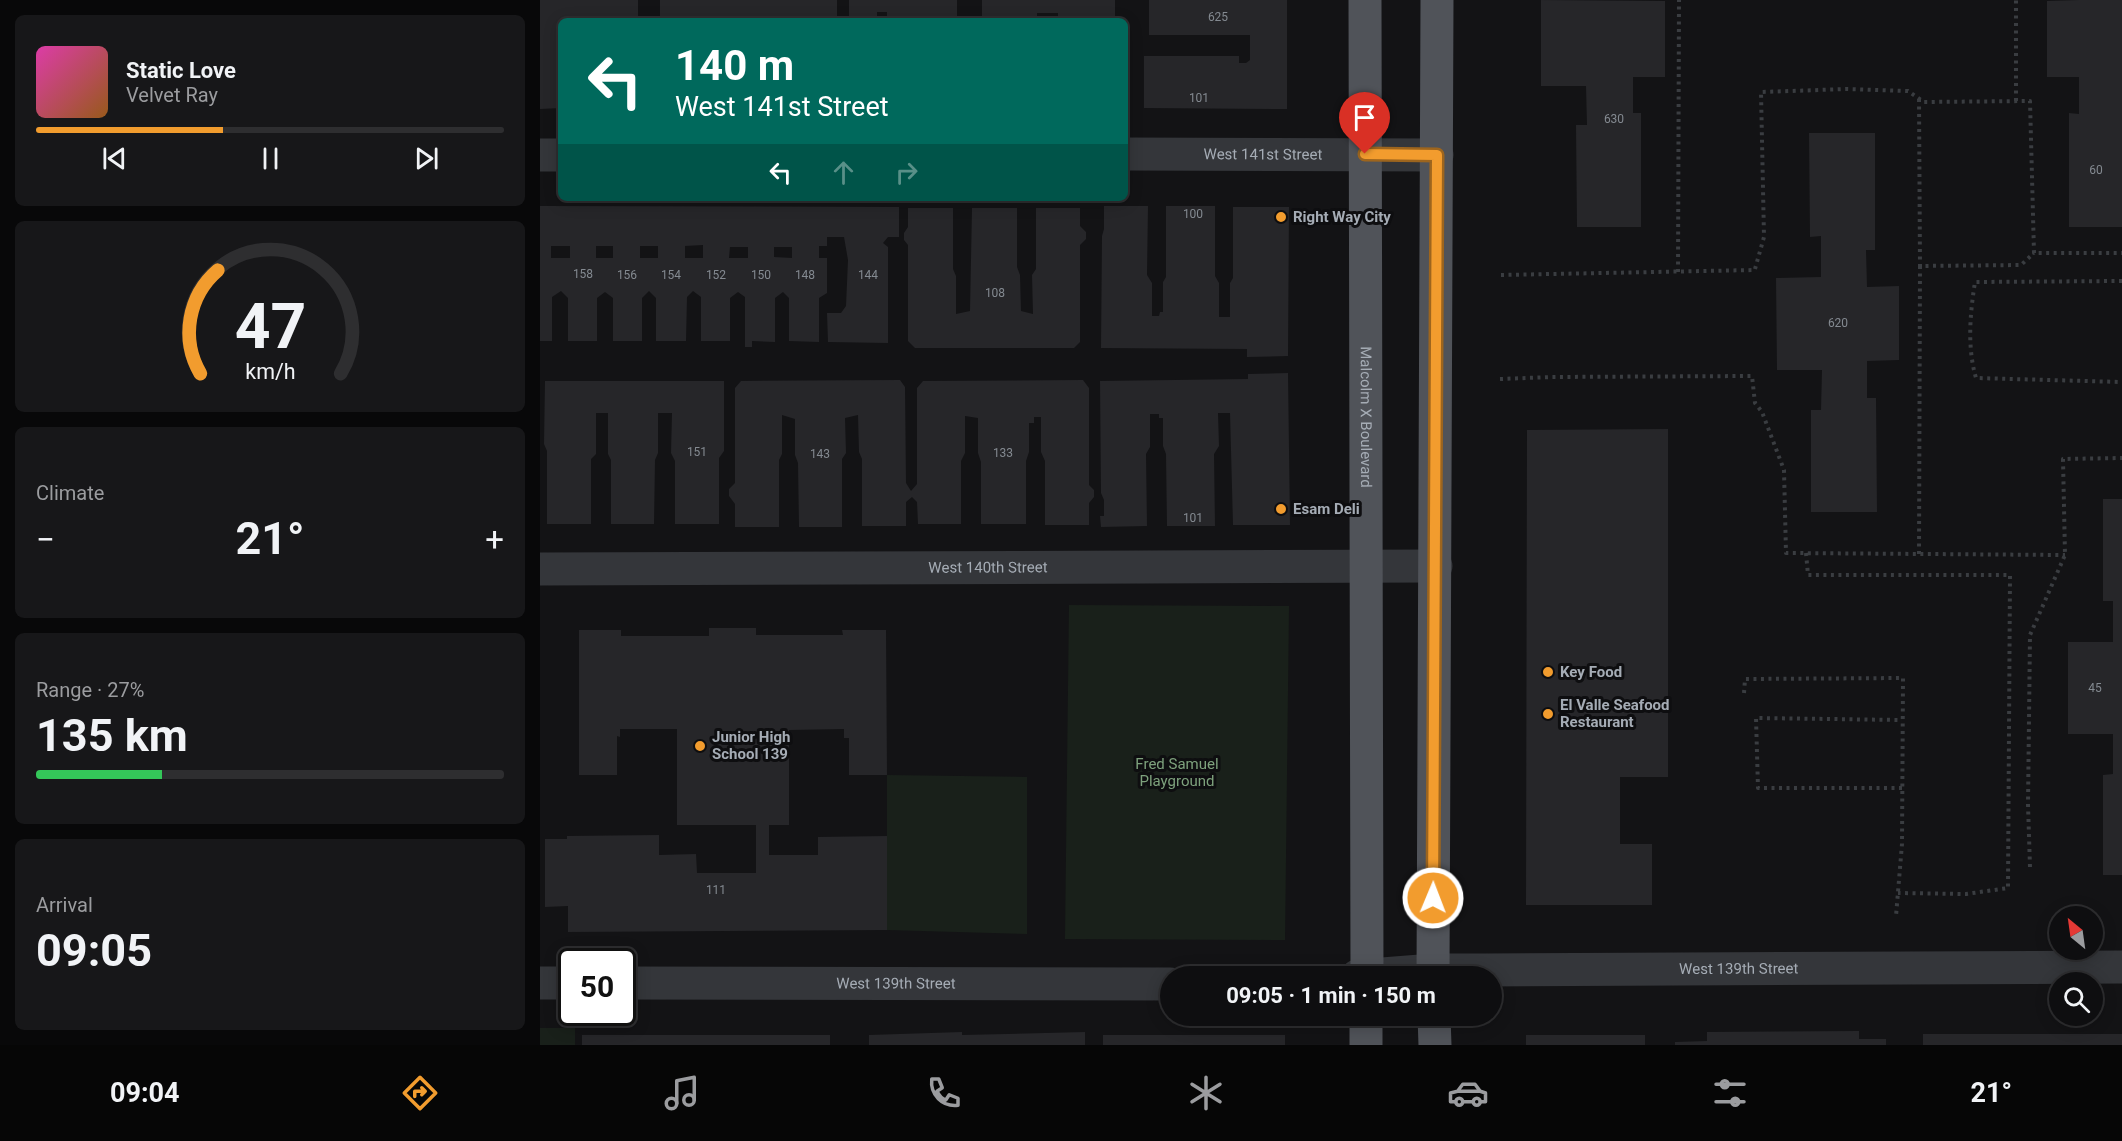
<!DOCTYPE html>
<meta charset="utf-8">
<style>
:root{--surface:#0e0e10;--page:#171719;--text:#f1f3f6;--muted:#9b9c9f;--line:#2e2e30;--accent:#f29c2e}
body{margin:0;font-family:Roboto,sans-serif;background:var(--page);color:var(--text);height:100vh;display:flex;flex-direction:column;font-size:22px;white-space:nowrap}
*{box-sizing:border-box;margin:0}
p{font-size:20px;color:var(--muted)}
.icon{flex:none;width:33px;height:33px;fill:none;stroke:currentColor;stroke-width:2;stroke-linecap:round;stroke-linejoin:round}
.map{position:relative;flex:1;overflow:hidden}
.details{display:flex;flex-direction:column;gap:15px;padding:15px;background:#080809;width:540px}
.details>*{flex:none}
.banner{position:absolute;left:18px;top:18px;width:570px;height:183px;border-radius:9px;box-shadow:0 3px 15px #0003,0 0 0 2px var(--line);background:#00695c;color:#fff;overflow:hidden}
.needle{width:39px;rotate:331deg}
.buttons{position:absolute;left:1509px;top:906px;display:grid;gap:12px}
.buttons a{display:grid;place-items:center;width:54px;height:54px;border-radius:50%;background:var(--surface);box-shadow:0 3px 15px #0003,0 0 0 2px var(--line);font-size:30px}
.speed{position:absolute;left:18px;top:948px;display:flex;gap:12px;font-size:30px;font-weight:700;text-align:center}
.speed>*{display:grid;place-content:center;width:78px;height:78px;border-radius:50%;background:var(--surface);box-shadow:0 3px 15px #0003,0 0 0 2px var(--line);line-height:1}
.speed .limit{border:3px solid #111;border-radius:9px;background:#fff;color:#111}
.pin{position:absolute;display:grid;place-items:center;width:51px;height:51px;color:#fff;margin:-62px -26px;border-radius:50% 50% 50% 0;rotate:-45deg;box-shadow:0 0 6px #0007}
.pin .icon{rotate:45deg}
.me{position:absolute;width:66px;margin:-33px;rotate:1deg;stroke-linejoin:round;filter:drop-shadow(0 0 4px #0008)}
.turn{display:flex;align-items:center;gap:21px;height:126px;padding:0 18px;font-size:27px}
.turn .icon{width:78px;height:78px;stroke-width:2.5}
.turn b{display:block;font-size:42px;line-height:51px}
.lanes{display:flex;align-items:center;height:57px;padding:0 18px;background:#0003;justify-content:center;gap:30px;direction:ltr}
.lanes .off{opacity:.35}
.big{font-size:45px;font-weight:700;line-height:1.1}
.details .widget{flex:1;display:flex;flex-direction:column;justify-content:center;gap:9px;min-width:0;padding:0 21px;border-radius:9px;background:var(--page)}
.details .dial{align-items:center;gap:0}
.dial svg{height:156px;overflow:visible;fill:none;stroke:var(--line);stroke-width:7;stroke-linecap:round;text-anchor:middle}
.dial text{fill:var(--text);stroke:none}
.song{display:flex;align-items:center;gap:18px}
.cover{width:72px;height:72px;border-radius:9px;background:linear-gradient(135deg,hsl(320 70% 55%),hsl(30 70% 35%))}
.played{height:6px;border-radius:3px;background:linear-gradient(90deg,var(--accent) 40%,var(--line) 40%)}
.keys{display:flex;justify-content:space-around;direction:ltr}
.heat{display:flex;justify-content:space-between;align-items:center;font-size:33px;direction:ltr}
.charge{height:9px;border-radius:4px;background:linear-gradient(90deg,#34c759 27%,var(--line) 0)}
.trip{position:absolute;left:620px;top:966px;width:342px;height:60px;border-radius:30px;background:var(--surface);box-shadow:0 3px 15px #0003,0 0 0 2px var(--line);font-weight:700;line-height:60px;text-align:center}
.tab-bar{display:flex;height:96px;justify-content:space-around;align-items:center;background:#060606;color:var(--muted)}
.tab-bar .icon{width:42px;height:42px}
.tab-bar .on{color:var(--accent)}
.tab-bar b{font-size:27px;color:var(--text)}
main{display:flex;flex:1;min-height:0}
.map>svg:first-child{display:block}
.green{fill:#19201a}
.building{fill:#262629;fill-rule:evenodd}
.lines{fill:none;stroke-linecap:round;stroke-linejoin:round}
.path{stroke:#3a3d41;stroke-width:4;stroke-dasharray:3 4.5;stroke-linecap:butt}
.minor{stroke:#34363a;stroke-width:33}
.major{stroke:#505359;stroke-width:33}
.route-casing{stroke:#9d651e;stroke-width:15}
.route{stroke:#f29c2e;stroke-width:10}
.poi-dot{fill:#f29c2e;stroke:#0e0e10;stroke-width:2}
.labels{text-anchor:middle;dominant-baseline:central;stroke-width:6;stroke-linejoin:round;paint-order:stroke}
.number-label{font-size:12px;fill:#848a91}
.street-label{font-size:15px;fill:#a5acb5;stroke:#0e0e10}
.poi-label{font-size:15px;font-weight:bold;fill:#a5acb5;stroke:#0e0e10;text-anchor:start}
.park-label{font-size:15px;fill:#7da17c;stroke:#0e0e10}
</style>
<main>
<section class="details">
<div class="widget">
<div class="song"><i class="cover"></i><div><b>Static Love</b><p>Velvet Ray</p></div></div>
<div class="played"></div>
<div class="keys"><svg class="icon" aria-label="previous" viewBox="0 0 24 24"><path d="M18 5L8 12l10 7zM5 5v14"/></svg><svg class="icon" aria-label="pause" viewBox="0 0 24 24"><path d="M8 5v14M16 5v14"/></svg><svg class="icon" aria-label="next" viewBox="0 0 24 24"><path d="M6 5l10 7-10 7zM19 5v14"/></svg></div>
</div>
<div class="widget dial"><svg viewBox="0 0 100 80">
<path d="M14 69A42 42 0 1 1 86 69"/>
<path d="M14 69A42 42 0 0 1 23 16" stroke="#f29c2e"/>
<text x="50" y="56" font-size="32" font-weight="700">47</text>
<text x="50" y="72" font-size="11">km/h</text>
</svg></div>
<div class="widget"><p>Climate</p>
<div class="heat"><a>−</a><b class="big">21°</b><a>+</a></div>
</div>
<div class="widget"><p>Range · 27%</p><b class="big">135 km</b><div class="charge"></div></div>
<div class="widget"><p>Arrival</p><b class="big">09:05</b></div>
</section>
<div class="map">
<svg width="1582" height="1045" viewBox="0 0 1582 1045">
<rect width="100%" height="100%" fill="#131315"/>
<g class="green">
<path d="M 529,605 L 749,606 L 745,940 L 525,939 Z"/>
<path d="M 347,775 L 487,777 L 487,934 L 347,930 Z"/>
<rect x="0" y="1028" width="35" height="17"/>
</g>
<g class="building">
<path d="M 0,0 L 98,0 L 98,21 L 21,21 L 21,108 L 0,109 Z"/>
<rect x="120" y="0" width="177" height="21"/>
<path d="M 309,0 L 417,0 L 417,21 L 347,21 L 347,12 L 337,12 L 337,20 L 309,21 Z"/>
<path d="M 442,0 L 575,0 L 575,21 L 518,21 L 518,13 L 497,13 L 497,21 L 442,21 Z"/>
<path d="M 609,0 L 747,0 L 747,109 L 604,108 L 604,56 L 699,56 L 699,63 L 706,63 L 710,60 L 710,35 L 609,35 Z"/>
<path d="M 1001,0 L 1125,1 L 1125,77 L 1093,77 L 1093,113 L 1101,113 L 1101,227 L 1037,227 L 1036,125 L 1047,125 L 1046,86 L 1001,86 Z"/>
<path d="M 1539,0 L 1582,0 L 1582,227 L 1529,227 L 1529,113 L 1539,114 L 1539,77 L 1507,77 L 1507,1 Z"/>
<path d="M 1269,133 L 1335,133 L 1335,250 L 1326,250 L 1327,287 L 1359,286 L 1359,360 L 1327,361 L 1327,398 L 1336,398 L 1337,512 L 1271,512 L 1271,410 L 1281,410 L 1282,370 L 1237,370 L 1236,278 L 1281,277 L 1281,236 L 1270,237 Z"/>
<path d="M 0,206 L 359,207 L 359,237 L 348,237 L 343,243 L 348,247 L 348,343 L 288,342 L 287,313 L 301,313 L 306,306 L 308,260 L 304,237 L 287,237 L 287,246 L 279,246 L 279,258 L 287,258 L 287,293 L 279,298 L 279,342 L 249,341 L 249,298 L 243,292 L 235,298 L 235,342 L 212,341 L 212,347 L 205,347 L 205,297 L 198,292 L 190,298 L 190,341 L 161,341 L 161,297 L 153,291 L 147,297 L 146,341 L 116,341 L 116,298 L 109,291 L 102,298 L 102,341 L 73,341 L 73,298 L 65,292 L 57,298 L 57,341 L 28,341 L 28,298 L 21,291 L 12,297 L 12,341 L 0,341 ZM 163,245 L 163,258 L 145,258 L 145,246 ZM 11,246 L 30,246 L 30,258 L 11,258 ZM 56,246 L 73,246 L 73,258 L 56,258 ZM 100,246 L 118,246 L 118,258 L 100,258 ZM 190,247 L 208,247 L 208,258 L 189,258 ZM 234,247 L 252,247 L 252,258 L 234,257 Z"/>
<path d="M 564,206 L 608,206 L 607,275 L 612,283 L 612,316 L 619,316 L 620,312 L 623,312 L 623,282 L 626,277 L 626,206 L 675,206 L 675,276 L 679,283 L 679,317 L 690,317 L 690,283 L 693,278 L 693,207 L 749,207 L 748,356 L 707,357 L 707,349 L 561,348 L 562,236 L 564,229 Z"/>
<path d="M 368,208 L 413,208 L 413,269 L 416,276 L 416,314 L 430,311 L 432,208 L 477,208 L 477,267 L 480,275 L 481,311 L 493,314 L 492,275 L 496,269 L 496,208 L 540,208 L 540,226 L 546,232 L 546,239 L 540,245 L 540,342 L 534,348 L 375,348 L 368,341 L 368,245 L 364,240 L 364,233 L 368,227 Z"/>
<path d="M 748,373 L 750,525 L 693,525 L 690,413 L 678,413 L 679,446 L 674,454 L 675,526 L 627,526 L 626,454 L 623,446 L 623,418 L 619,418 L 619,414 L 610,414 L 610,447 L 606,454 L 607,526 L 561,527 L 560,516 L 564,516 L 564,500 L 561,493 L 560,381 L 708,379 L 708,374 Z"/>
<path d="M 360,380 L 365,387 L 366,483 L 371,491 L 377,484 L 377,388 L 383,381 L 543,380 L 549,388 L 549,485 L 554,490 L 554,497 L 549,503 L 549,525 L 505,525 L 505,461 L 501,452 L 501,417 L 494,417 L 494,423 L 489,423 L 489,452 L 486,461 L 486,524 L 441,524 L 441,462 L 438,453 L 438,418 L 425,416 L 425,453 L 421,461 L 421,524 L 378,524 L 377,502 L 372,497 L 366,502 L 366,526 L 322,526 L 322,459 L 319,452 L 318,415 L 305,418 L 306,453 L 302,459 L 302,527 L 259,527 L 258,463 L 255,455 L 255,419 L 242,415 L 242,454 L 239,460 L 239,527 L 195,527 L 195,504 L 189,496 L 189,489 L 195,483 L 195,388 L 201,381 Z"/>
<path d="M 5,381 L 184,381 L 184,451 L 179,458 L 179,524 L 135,524 L 135,461 L 131,453 L 132,413 L 118,413 L 118,453 L 115,460 L 114,524 L 71,524 L 71,460 L 68,454 L 68,413 L 56,413 L 56,454 L 51,459 L 51,524 L 7,524 L 7,451 L 4,444 Z"/>
<path d="M 1128,429 L 1128,777 L 1080,777 L 1080,844 L 1112,844 L 1112,905 L 986,905 L 987,430 Z"/>
<path d="M 1563,499 L 1582,499 L 1582,875 L 1563,875 L 1563,775 L 1573,774 L 1573,734 L 1528,734 L 1528,642 L 1573,642 L 1573,601 L 1563,601 Z"/>
<path d="M 169,628 L 216,628 L 216,635 L 303,635 L 302,630 L 346,630 L 347,775 L 309,775 L 309,738 L 304,738 L 304,729 L 249,730 L 249,825 L 229,825 L 229,855 L 278,855 L 278,837 L 347,836 L 347,930 L 28,932 L 28,906 L 5,907 L 5,839 L 27,839 L 27,836 L 119,835 L 119,855 L 156,854 L 157,873 L 216,873 L 216,825 L 137,825 L 137,729 L 80,729 L 80,737 L 77,736 L 77,775 L 39,775 L 39,630 L 81,630 L 81,636 L 169,636 Z"/>
<path d="M 1319,1031 L 1319,1039 L 1346,1039 L 1346,1045 L 1135,1045 L 1135,1042 L 1167,1041 L 1167,1032 Z"/>
<path d="M 422,1032 L 422,1035 L 545,1032 L 545,1045 L 329,1045 L 329,1035 Z"/>
<rect x="1383" y="1034" width="199" height="11"/>
<rect x="42" y="1035" width="248" height="10"/>
<rect x="563" y="1035" width="182" height="10"/>
<rect x="986" y="1035" width="119" height="10"/>
</g>
<g class="lines">
<g class="path">
<path d="M 1379,99 L 1380,266 L 1481,265 L 1494,253"/>
<path d="M 1476,101 L 1476,0"/>
<path d="M 1215,269 L 1224,237 L 1221,92 L 1308,89 L 1368,91 L 1384,102 L 1490,101 L 1494,253 L 1582,253"/>
<path d="M 1138,272 L 1139,0"/>
<path d="M 961,275 L 1215,270"/>
<path d="M 1582,281 L 1435,282 C 1430,314 1427,347 1436,378 L 1582,382"/>
<path d="M 960,379 L 1012,377 L 1212,376 L 1215,403 L 1222,412 L 1244,470 L 1246,553 L 1525,555"/>
<path d="M 1266,553 L 1268,575 L 1470,575 L 1468,888 L 1426,894 L 1358,893"/>
<path d="M 1379,554 L 1380,266"/>
<path d="M 1204,693 L 1205,679 L 1363,678 L 1362,844 L 1356,916"/>
<path d="M 1362,788 L 1218,788 L 1216,718 L 1362,720"/>
<path d="M 1490,867 L 1488,805 L 1490,635 L 1525,555 L 1523,459 L 1582,458"/>
</g>
<g class="minor">
<path id="s1" d="M 585,154 L 897,155"/>
<path d="M 0,155 L 21,155"/>
<path id="s2" d="M 0,569 L 896,566"/>
<path id="s3" d="M 817,976 L 893,970 L 944,970 L 1582,967"/>
<path d="M 0,983 L 32,983"/>
<path id="s4" d="M 82,983 L 630,984"/>
</g>
<g class="major">
<path id="s5" d="M 825,0 L 827,976"/>
<path d="M 893,976 L 897,0"/>
<path d="M 894,1016 L 895,1045"/>
<path d="M 826,1045 L 826,1016"/>
</g>
</g>
<g class="lines">
<g class="route-casing">
<path id="route" d="M 825,154 L 897,155 L 893,898"/>
</g>
<use href="#route" class="route"/>
</g>
<g class="poi-dot">
<circle cx="741" cy="217" r="6"/>
<circle cx="741" cy="509" r="6"/>
<circle cx="1008" cy="672" r="6"/>
<circle cx="1008" cy="714" r="6"/>
<circle cx="160" cy="746" r="6"/>
</g>
<g class="labels">
<g class="number-label">
<text x="678" y="17">625</text>
<text x="659" y="98">101</text>
<text x="1074" y="119">630</text>
<text x="1556" y="170">60</text>
<text x="653" y="214">100</text>
<text x="43" y="274">158</text>
<text x="87" y="275">156</text>
<text x="131" y="275">154</text>
<text x="176" y="275">152</text>
<text x="221" y="275">150</text>
<text x="265" y="275">148</text>
<text x="328" y="275">144</text>
<text x="455" y="293">108</text>
<text x="1298" y="323">620</text>
<text x="157" y="452">151</text>
<text x="463" y="453">133</text>
<text x="280" y="454">143</text>
<text x="653" y="518">101</text>
<text x="1555" y="688">45</text>
<text x="176" y="890">111</text>
</g>
<g class="street-label">
<text stroke="none"><textPath href="#s1" startOffset="138">West 141st Street</textPath></text>
<text stroke="none"><textPath href="#s5" startOffset="417">Malcolm X Boulevard</textPath></text>
<text stroke="none"><textPath href="#s2" startOffset="448">West 140th Street</textPath></text>
<text stroke="none"><textPath href="#s3" startOffset="382">West 139th Street</textPath></text>
<text stroke="none"><textPath href="#s4" startOffset="274">West 139th Street</textPath></text>
</g>
<g class="poi-label">
<text x="753" y="217">Right Way City</text>
<text x="753" y="509">Esam Deli</text>
<text x="1020" y="672">Key Food</text>
<text x="1020" y="705">El Valle Seafood<tspan x="1020" dy="17">Restaurant</tspan></text>
<text x="172" y="737">Junior High<tspan x="172" dy="17">School 139</tspan></text>
</g>
<g class="park-label">
<text x="637" y="764">Fred Samuel<tspan x="637" dy="17">Playground</tspan></text>
</g>
</g>
</svg>
<div class="buttons">
<a><svg class="needle" viewBox="-14 -14 28 28"><path d="M0-13l5 13h-10z" fill="#e53935"/><path d="M0 13l5-13h-10z" fill="#9b9c9f"/></svg></a>
<a><svg class="icon" aria-label="search" viewBox="0 0 24 24"><circle cx="10" cy="10" r="6"/><path d="M15 15l6 6"/></svg></a>
</div>
<div class="speed"><div class="limit">50</div></div>
<div class="pin" style="left:825px;top:154px;background:#d93025"><svg class="icon" aria-label="arrive" viewBox="0 0 24 24"><path d="M6 21V4h12l-3 4 3 4H6"/></svg></div>
<svg class="me" style="left:893px;top:898px" viewBox="-20 -20 40 40"><circle r="17" fill="#f29c2e" stroke="#fff" stroke-width="3"/><path d="M0-11L8 9 0 5-8 9z" fill="#fff"/></svg>
<div class="trip">09:05 · 1 min · 150 m</div>
<div class="banner">
<div class="turn"><svg class="icon" aria-label="left" viewBox="0 0 24 24"><path d="M17 20v-9H6M10 6l-5 5 5 5"/></svg><div><b>140 m</b>West 141st Street</div></div>
<div class="lanes"><svg class="icon" aria-label="left" viewBox="0 0 24 24"><path d="M17 20v-9H6M10 6l-5 5 5 5"/></svg><svg class="icon off" aria-label="ahead" viewBox="0 0 24 24"><path d="M12 20V5M6 11l6-6 6 6"/></svg><svg class="icon off" aria-label="right" viewBox="0 0 24 24"><path d="M7 20v-9h11M14 6l5 5-5 5"/></svg></div>
</div>
</div>
</main>
<nav class="tab-bar">
<b>09:04</b>
<svg class="icon on" aria-label="directions" viewBox="0 0 24 24"><path d="M12 3l9 9-9 9-9-9zM9 14v-3h6M13 9l2 2-2 2"/></svg>
<svg class="icon" aria-label="music" viewBox="0 0 24 24"><path d="M9 18V5l10-2v13"/><circle cx="6" cy="18" r="3"/><circle cx="16" cy="16" r="3"/></svg>
<svg class="icon" aria-label="phone" viewBox="0 0 24 24"><path d="M5 4h4l2 5-3 2q2 4 5 5l2-3 5 2v4C11 20 4 13 5 4z"/></svg>
<svg class="icon" aria-label="climate" viewBox="0 0 24 24"><path d="M12 3v18M4 7l16 10M4 17L20 7"/></svg>
<svg class="icon" aria-label="car" viewBox="0 0 24 24"><path d="M5 17H2v-5l4-1 3-4h7l3 4 3 1v5h-3M9 17h6M6 11h13"/><circle cx="7" cy="17" r="2"/><circle cx="17" cy="17" r="2"/></svg>
<svg class="icon" aria-label="filters" viewBox="0 0 24 24"><path d="M4 7h16M4 17h16"/><circle cx="9" cy="7" r="2"/><circle cx="15" cy="17" r="2"/></svg>
<b>21°</b>
</nav>
